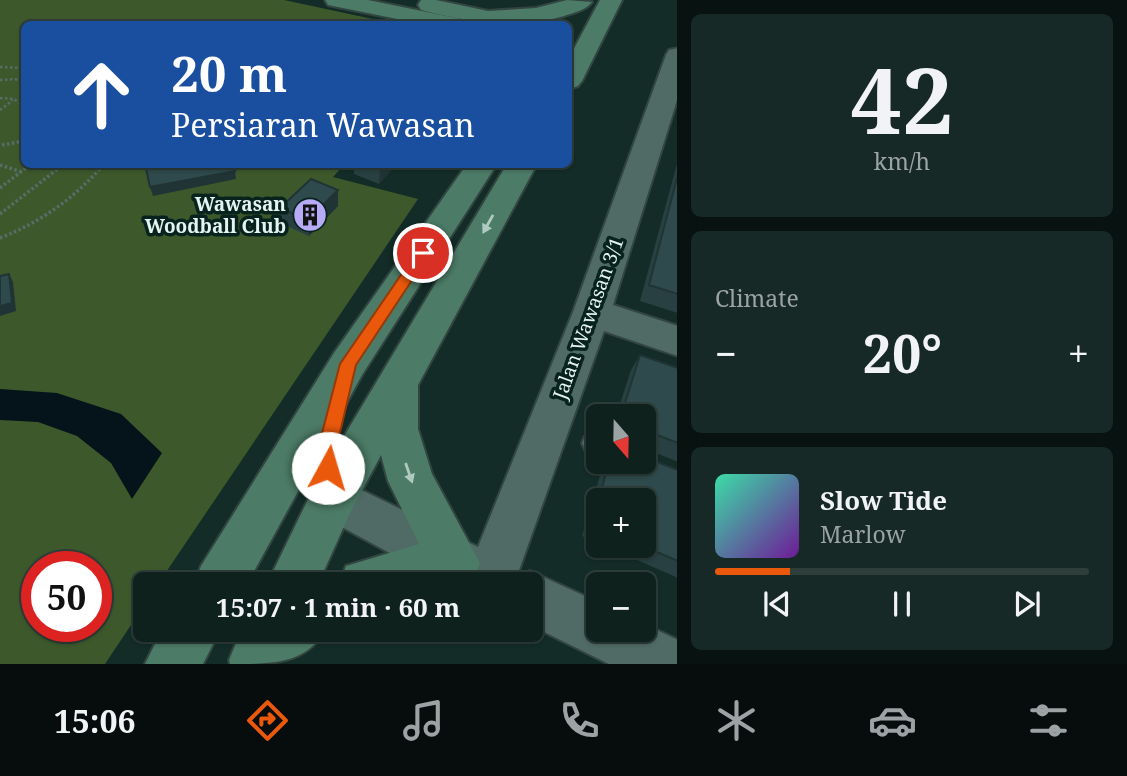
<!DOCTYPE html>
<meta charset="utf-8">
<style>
:root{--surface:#0e211d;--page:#172926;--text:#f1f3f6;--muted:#9ba3a4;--line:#2e3e3b;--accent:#ea580c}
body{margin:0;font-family:"Noto Serif",serif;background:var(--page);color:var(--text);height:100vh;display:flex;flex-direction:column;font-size:26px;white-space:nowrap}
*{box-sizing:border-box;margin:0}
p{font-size:23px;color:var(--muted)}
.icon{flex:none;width:38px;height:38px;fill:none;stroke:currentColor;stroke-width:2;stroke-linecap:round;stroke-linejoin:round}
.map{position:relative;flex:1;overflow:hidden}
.drawer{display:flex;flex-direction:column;gap:14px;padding:14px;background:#081210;width:450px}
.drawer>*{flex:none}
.top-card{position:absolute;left:21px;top:21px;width:551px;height:147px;border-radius:10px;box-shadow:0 2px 5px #0004,0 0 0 2px var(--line);background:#1a4fa0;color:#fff;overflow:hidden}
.needle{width:46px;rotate:160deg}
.fabs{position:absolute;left:586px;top:404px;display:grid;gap:14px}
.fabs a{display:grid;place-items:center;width:70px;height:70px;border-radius:10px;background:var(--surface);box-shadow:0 2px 5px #0004,0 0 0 2px var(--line);font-size:35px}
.speed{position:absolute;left:21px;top:551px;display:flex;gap:14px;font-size:35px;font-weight:700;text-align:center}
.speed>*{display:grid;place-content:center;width:91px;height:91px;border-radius:50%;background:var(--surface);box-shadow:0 2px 5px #0004,0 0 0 2px var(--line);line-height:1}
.speed .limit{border:10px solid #d22;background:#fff;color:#111}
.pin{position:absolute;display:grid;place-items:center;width:60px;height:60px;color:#fff;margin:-30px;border:4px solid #fff;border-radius:50%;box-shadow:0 2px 7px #0007}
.me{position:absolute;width:77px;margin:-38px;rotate:6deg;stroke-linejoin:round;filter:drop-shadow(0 0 5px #0008)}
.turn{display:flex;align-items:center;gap:24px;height:147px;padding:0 35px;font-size:32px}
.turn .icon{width:91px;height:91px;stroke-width:2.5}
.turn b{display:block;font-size:49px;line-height:60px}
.big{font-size:52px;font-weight:700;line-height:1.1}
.drawer .tile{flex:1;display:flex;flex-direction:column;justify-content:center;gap:10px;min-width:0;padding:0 24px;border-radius:10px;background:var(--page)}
.drawer .dial{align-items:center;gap:0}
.dial b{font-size:91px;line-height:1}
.song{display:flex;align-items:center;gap:21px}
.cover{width:84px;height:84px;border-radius:10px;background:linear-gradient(135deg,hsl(160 70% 55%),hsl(280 70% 35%))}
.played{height:7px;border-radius:4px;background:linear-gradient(90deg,var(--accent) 20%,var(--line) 20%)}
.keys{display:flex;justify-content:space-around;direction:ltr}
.heat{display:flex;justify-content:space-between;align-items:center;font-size:38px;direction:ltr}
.trip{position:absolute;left:133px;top:572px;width:410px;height:70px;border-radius:10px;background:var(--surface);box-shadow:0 2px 5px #0004,0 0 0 2px var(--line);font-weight:700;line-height:70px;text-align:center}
.tabs{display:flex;height:112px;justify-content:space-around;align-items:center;background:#060d0c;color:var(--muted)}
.tabs .icon{width:49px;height:49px}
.tabs .current{color:var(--accent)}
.tabs b{font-size:32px;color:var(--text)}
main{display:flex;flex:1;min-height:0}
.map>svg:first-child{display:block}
.green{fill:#3d592b;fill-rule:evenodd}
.water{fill:#05141a}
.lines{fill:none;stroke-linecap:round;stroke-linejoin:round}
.lane-casing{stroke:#324541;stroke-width:4}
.street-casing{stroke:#324541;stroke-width:4}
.secondary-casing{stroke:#324541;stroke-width:4}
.path-far1{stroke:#576d68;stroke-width:2.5;stroke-dasharray:2.5 2.5;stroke-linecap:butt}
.path{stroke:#576d68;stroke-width:3.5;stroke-dasharray:2.5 2.5;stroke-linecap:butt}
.lane{fill:#506b65;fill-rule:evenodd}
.street{fill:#506b65;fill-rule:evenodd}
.secondary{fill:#4c7b67;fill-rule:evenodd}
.wall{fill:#284041}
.shaded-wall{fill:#213435}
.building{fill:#2f4a4c;stroke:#213435;stroke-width:2}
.oneway{fill:#afcac0}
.route{fill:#ea580c;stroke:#983908;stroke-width:2}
.labels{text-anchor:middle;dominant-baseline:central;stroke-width:7;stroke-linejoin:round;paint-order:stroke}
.poi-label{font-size:19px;font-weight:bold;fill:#e5f4f0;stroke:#08221d;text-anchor:end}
.street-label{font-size:19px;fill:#e5f4f0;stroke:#08221d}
</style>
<main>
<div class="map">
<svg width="678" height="664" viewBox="0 0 678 664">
<rect width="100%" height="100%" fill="#132c27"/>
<path class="green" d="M 0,0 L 284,0 L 396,24 L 24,24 L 24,164 L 344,165 L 333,177 L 418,199 L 158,584 L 145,584 L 145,604 L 105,664 L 0,664 ZM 37,567 L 96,567 L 96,626 L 37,626 Z"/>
<path class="water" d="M 0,389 L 57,393 L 121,414 L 162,453 L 132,499 L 111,463 L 77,436 L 38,422 L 0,420 Z"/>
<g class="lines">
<g class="lane-casing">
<path id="lane" d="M 593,433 L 598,435 L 598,455 L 585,450 L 582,443 L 585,436 Z"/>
</g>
<g class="street-casing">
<path id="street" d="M 678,48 L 678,97 L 613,305 L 678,326 L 678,356 L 604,331 L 517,576 L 530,571 L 598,602 L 598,630 L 644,630 L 644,624 L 678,640 L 678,664 L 609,664 L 530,625 L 530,584 L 447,584 L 316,513 L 310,498 L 316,483 L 333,476 L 478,547 L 573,312 L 666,55 L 669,50 Z"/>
</g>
<g class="secondary-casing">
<g id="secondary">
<path d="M 325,0 L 368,0 L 461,19 L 465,24 L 422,24 L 328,5 Z"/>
<path d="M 421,0 L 436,0 L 488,11 L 536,8 L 567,0 L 592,2 C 586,10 573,13 564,16 C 512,30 473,23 421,10 L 418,5 Z"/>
<path d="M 600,0 L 622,0 L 582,81 L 578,86 L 569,89 L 569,58 Z"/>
<path d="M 467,164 L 497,164 L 362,375 L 247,584 L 194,584 L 201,566 L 334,353 Z"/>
<path d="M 507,164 L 537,164 L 418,385 L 418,429 L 432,474 L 480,563 L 473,581 L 463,584 L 339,584 L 346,566 L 419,544 L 388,481 L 381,455 L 350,513 L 318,584 L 267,584 L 316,483 Z"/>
<path d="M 162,630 L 220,630 L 203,664 L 145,664 Z"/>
<path d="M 252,630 L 325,630 C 306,664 273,664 230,664 L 229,660 L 237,641 Z"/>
</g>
</g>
<g class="path-far1">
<path d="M 0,67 L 24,68"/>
<path d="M 0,80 L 15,79 L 24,84"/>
<path d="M 0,98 L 14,99 L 24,106"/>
<path d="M 0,110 L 13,100"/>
</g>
<g class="path">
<path d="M 2,145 L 24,141"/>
<path d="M 0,165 L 22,172"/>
<path d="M 0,188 L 31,164"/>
<path d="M 0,214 L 64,164"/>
<path d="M 0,238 C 41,222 75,198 104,164"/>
</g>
<use href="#lane" class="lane"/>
<use href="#street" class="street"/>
<use href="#secondary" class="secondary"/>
</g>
<g class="wall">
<path d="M 678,160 L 678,313 L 640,301 Z"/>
<path d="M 354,164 L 397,164 L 379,184 L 354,174 Z"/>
<path d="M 338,190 L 338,206 L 309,236 L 282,224 L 280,208 Z"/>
<path d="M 640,355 L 678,368 L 678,462 L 644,448 L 644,416 L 616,416 L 631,370 Z"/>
<path d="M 604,462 L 644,462 L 678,470 L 678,578 L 605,546 L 644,546 L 598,500 L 598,543 L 582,536 Z"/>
</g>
<g class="shaded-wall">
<path d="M 383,164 L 397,164 L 379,184 L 380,168 Z"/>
<path d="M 235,171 L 236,179 L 153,196 L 150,187 Z"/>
<path d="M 338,190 L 338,206 L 309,236 L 308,220 Z"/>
<path d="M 9,274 L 13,282 L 16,311 L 0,316 L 0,306 Z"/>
</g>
<g class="building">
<path d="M 145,164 L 232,164 L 235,171 L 150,187 Z"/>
<path d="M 371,164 L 383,164 L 380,168 Z"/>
<path d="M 678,174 L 678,294 L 649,285 Z"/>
<path d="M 311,179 L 338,190 L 308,220 L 280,208 Z"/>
<path d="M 9,274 L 12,303 L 0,306 L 0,276 Z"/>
<path d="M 640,355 L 678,368 L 678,443 L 644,430 L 644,416 L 621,416 Z"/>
<path d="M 644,457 L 678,470 L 678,561 L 643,546 L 644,546 L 644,500 L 598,500 L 598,527 L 592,524 L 609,462 L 644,462 Z"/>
</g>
<defs><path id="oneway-solid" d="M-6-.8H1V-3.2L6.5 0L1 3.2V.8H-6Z" transform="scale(1.75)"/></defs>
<g class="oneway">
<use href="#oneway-solid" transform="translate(488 224) rotate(119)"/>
<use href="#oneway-solid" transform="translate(409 473) rotate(71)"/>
</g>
<path class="route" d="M 423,248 L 430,253 L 356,365 L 338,441 L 334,474 L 328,476 L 321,474 L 318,468 L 320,441 L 340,364 L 418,250 Z"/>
<defs>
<g id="building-disc" transform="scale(1.75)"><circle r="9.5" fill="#b7abf7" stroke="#08221d"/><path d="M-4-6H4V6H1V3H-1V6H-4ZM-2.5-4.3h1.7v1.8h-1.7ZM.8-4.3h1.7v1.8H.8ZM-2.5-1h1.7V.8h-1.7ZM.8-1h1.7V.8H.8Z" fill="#111"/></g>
</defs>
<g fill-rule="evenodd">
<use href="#building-disc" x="310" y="215"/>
</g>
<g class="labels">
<g class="poi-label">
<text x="286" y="204">Wawasan<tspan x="286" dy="22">Woodball Club</tspan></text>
</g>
<g class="street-label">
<text transform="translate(588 318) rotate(-70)">Jalan Wawasan 3/1</text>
</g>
</g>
</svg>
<div class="fabs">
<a><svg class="needle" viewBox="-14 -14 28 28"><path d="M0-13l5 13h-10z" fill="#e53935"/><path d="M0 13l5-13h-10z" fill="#9ba3a4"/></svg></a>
<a>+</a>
<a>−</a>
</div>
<div class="speed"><div class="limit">50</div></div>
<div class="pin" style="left:423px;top:253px;background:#d93025"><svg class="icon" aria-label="arrive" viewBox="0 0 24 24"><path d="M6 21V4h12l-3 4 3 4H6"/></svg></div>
<svg class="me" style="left:328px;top:468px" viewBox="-20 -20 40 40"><circle r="19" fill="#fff"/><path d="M0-13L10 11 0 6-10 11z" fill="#ea580c"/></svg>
<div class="trip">15:07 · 1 min · 60 m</div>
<div class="top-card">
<div class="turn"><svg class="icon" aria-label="ahead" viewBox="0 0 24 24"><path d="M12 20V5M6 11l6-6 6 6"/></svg><div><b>20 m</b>Persiaran Wawasan</div></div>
</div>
</div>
<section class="drawer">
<div class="tile dial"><b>42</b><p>km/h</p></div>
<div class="tile"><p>Climate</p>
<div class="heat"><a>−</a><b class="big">20°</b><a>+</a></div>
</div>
<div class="tile">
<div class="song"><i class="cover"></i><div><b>Slow Tide</b><p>Marlow</p></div></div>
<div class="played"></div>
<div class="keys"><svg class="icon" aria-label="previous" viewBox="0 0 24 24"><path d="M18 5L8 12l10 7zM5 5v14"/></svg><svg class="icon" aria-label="pause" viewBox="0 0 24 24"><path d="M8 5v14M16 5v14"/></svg><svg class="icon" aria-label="next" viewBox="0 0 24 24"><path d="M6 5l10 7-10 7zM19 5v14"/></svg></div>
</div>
</section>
</main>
<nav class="tabs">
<b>15:06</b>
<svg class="icon current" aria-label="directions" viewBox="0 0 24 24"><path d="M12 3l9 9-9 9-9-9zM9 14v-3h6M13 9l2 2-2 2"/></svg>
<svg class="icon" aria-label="music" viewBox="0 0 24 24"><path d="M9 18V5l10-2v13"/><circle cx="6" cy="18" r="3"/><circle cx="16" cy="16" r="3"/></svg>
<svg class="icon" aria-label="phone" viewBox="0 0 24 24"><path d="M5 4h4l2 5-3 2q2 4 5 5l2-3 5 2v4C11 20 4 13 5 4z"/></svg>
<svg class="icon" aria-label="climate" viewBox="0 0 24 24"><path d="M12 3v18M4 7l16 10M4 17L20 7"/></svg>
<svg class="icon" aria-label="car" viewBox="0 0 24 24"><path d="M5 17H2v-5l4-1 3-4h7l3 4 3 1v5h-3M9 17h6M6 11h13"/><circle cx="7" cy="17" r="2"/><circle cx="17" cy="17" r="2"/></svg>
<svg class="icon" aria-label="filters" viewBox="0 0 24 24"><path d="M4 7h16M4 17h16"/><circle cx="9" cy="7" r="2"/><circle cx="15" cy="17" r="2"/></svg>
</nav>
